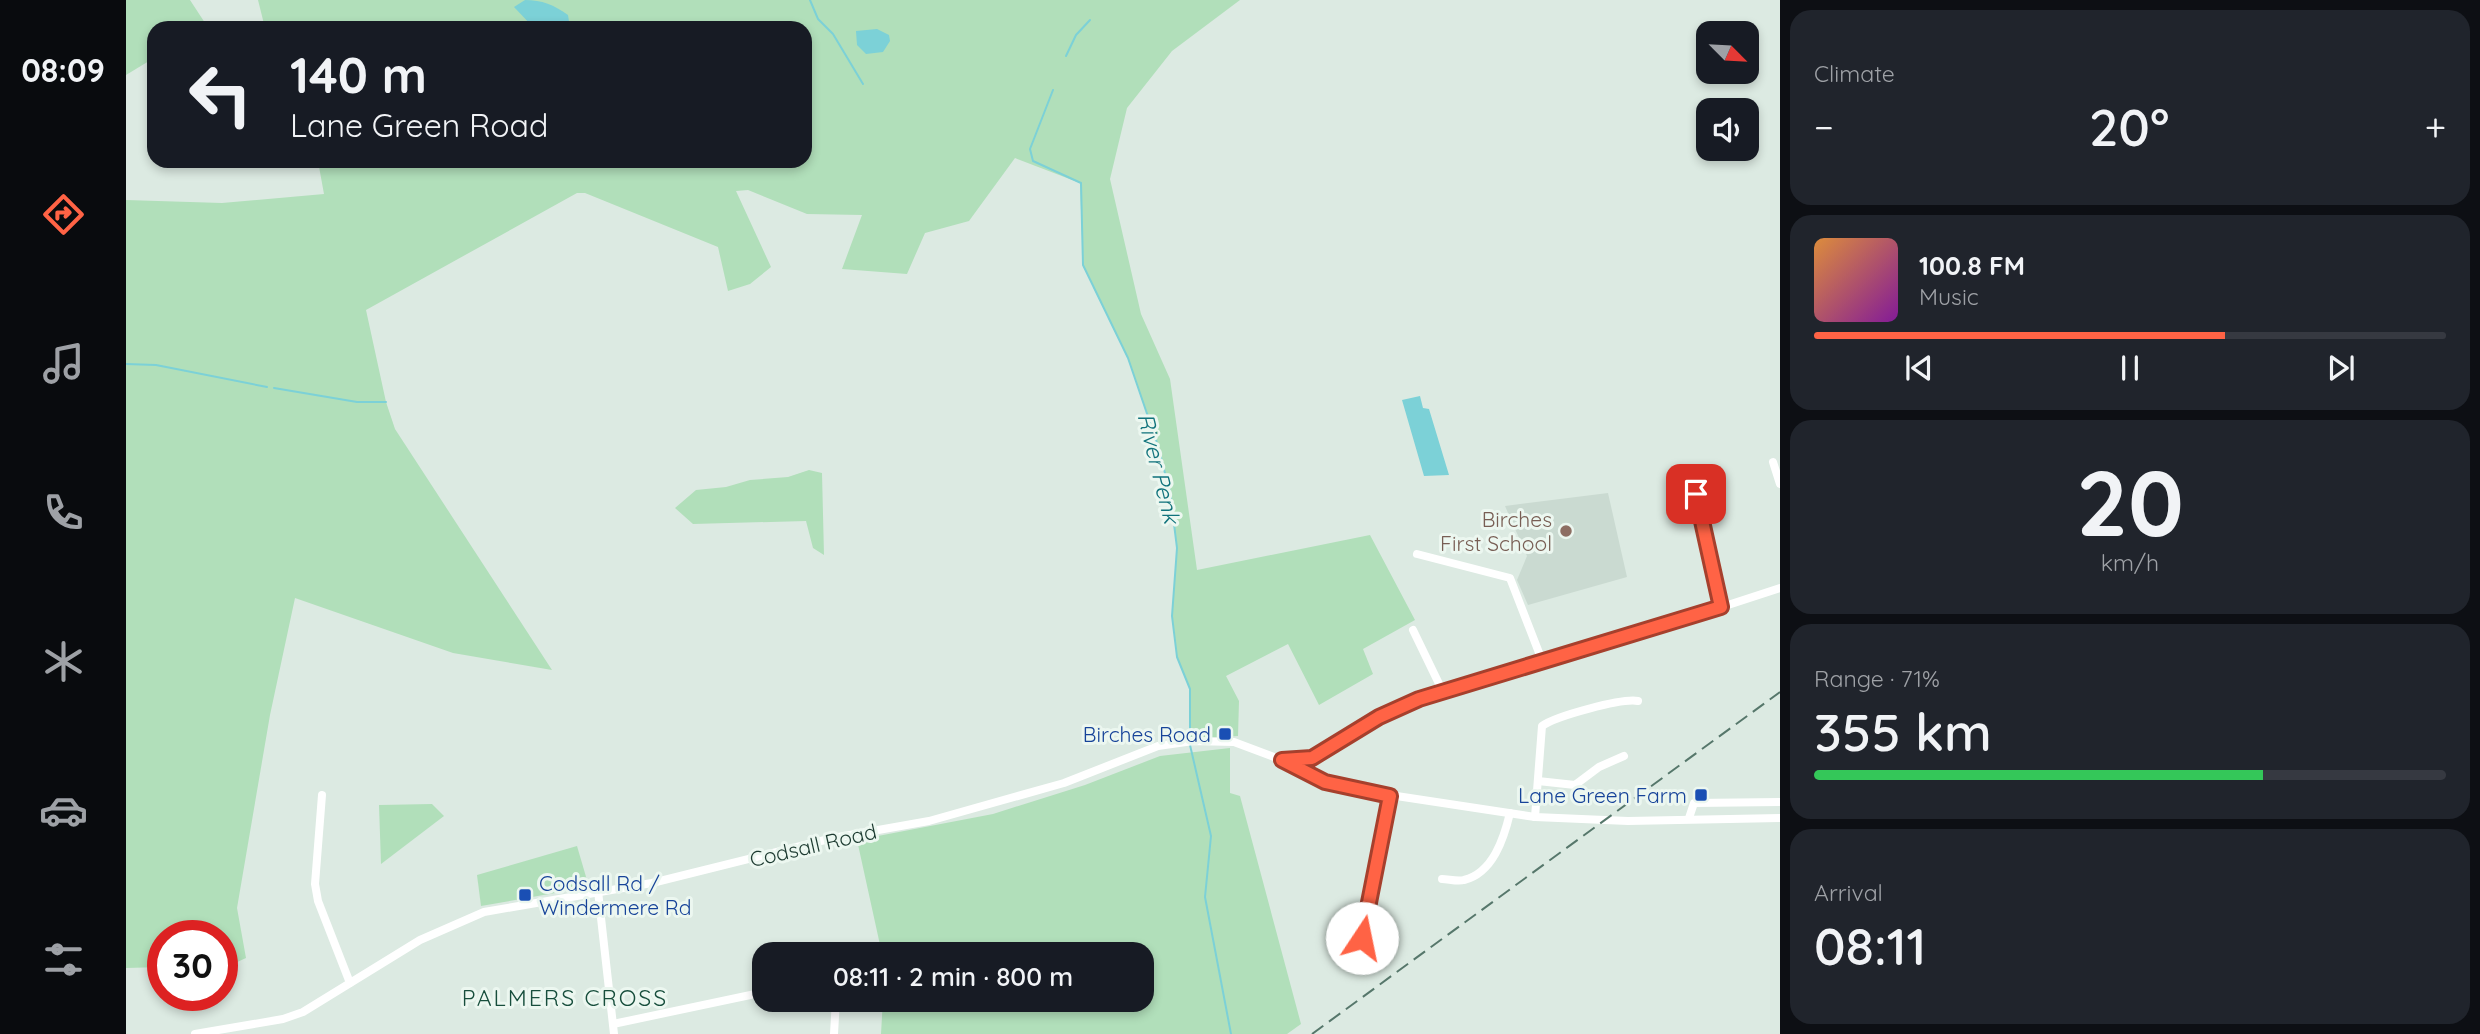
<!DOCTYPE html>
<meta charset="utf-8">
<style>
:root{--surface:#171b24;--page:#20242c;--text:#f1f3f6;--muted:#9ea1a6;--line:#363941;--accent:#ff6345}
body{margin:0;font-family:Quicksand,sans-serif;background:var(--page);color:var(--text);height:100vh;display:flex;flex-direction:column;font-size:26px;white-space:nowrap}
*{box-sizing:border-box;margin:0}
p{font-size:23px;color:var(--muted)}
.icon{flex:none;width:38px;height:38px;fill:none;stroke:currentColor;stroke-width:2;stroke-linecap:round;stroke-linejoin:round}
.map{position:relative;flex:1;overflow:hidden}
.panel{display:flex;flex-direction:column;gap:10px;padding:10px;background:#0d0f14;width:700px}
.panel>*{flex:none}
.top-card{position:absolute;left:21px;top:21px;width:665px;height:147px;border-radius:21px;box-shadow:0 4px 10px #0003;background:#171b24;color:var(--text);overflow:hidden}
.needle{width:46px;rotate:114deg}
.fabs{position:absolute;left:1570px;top:21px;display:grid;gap:14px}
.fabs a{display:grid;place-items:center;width:63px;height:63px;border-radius:14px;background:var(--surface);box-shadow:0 4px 10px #0003;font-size:35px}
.speed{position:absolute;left:21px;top:920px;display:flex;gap:14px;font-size:35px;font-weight:700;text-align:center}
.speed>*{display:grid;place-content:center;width:91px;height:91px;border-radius:50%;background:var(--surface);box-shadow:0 4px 10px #0003;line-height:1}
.speed .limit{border:10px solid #d22;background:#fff;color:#111}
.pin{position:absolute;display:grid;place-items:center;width:60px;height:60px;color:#fff;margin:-30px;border-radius:14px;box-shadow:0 4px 10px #0006}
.me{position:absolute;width:77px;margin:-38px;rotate:11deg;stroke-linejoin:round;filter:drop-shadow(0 0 5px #0008)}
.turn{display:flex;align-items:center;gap:24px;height:147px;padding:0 28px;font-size:32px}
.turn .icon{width:91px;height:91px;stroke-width:2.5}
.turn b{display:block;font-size:49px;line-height:60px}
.big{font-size:52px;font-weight:600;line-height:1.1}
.panel .card{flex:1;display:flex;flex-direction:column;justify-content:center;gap:10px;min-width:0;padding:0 24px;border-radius:21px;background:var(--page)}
.panel .dial{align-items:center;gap:0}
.dial b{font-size:91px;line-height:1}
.song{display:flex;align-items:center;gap:21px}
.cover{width:84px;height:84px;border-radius:10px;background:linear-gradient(135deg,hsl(30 70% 55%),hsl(290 70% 35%))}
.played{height:7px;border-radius:4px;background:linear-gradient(90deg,var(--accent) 65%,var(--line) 65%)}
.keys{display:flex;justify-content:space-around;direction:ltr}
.heat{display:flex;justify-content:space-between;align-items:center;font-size:38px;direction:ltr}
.charge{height:10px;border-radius:5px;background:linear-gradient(90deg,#34c759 71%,var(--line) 0)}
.trip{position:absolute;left:626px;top:942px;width:402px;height:70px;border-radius:21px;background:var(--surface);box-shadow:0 4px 10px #0003;font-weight:600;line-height:70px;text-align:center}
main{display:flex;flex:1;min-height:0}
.dock{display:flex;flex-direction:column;width:126px;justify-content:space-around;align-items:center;background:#090b0e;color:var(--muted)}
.dock .icon{width:49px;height:49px}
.dock .active{color:var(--accent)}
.dock b{font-size:32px;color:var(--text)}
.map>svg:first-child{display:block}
.built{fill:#cadad1}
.green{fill:#b1dfba}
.water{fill:#7cd1d7}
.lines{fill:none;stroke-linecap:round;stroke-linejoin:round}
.stream{stroke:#7cd1d7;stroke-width:2}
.minor{stroke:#fff;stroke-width:8}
.rail{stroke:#56776b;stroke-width:2;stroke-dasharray:14 7;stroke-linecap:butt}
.route-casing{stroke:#a6402d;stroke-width:18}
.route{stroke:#ff6345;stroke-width:12}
.education-dot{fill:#8d6e63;stroke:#ecf7f0;stroke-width:2.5}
.transit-dot{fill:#1a4fb4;stroke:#ecf7f0;stroke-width:2.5}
.labels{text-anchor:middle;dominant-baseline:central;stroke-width:6;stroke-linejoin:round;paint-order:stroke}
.education-label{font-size:21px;fill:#785e54;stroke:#ecf7f0;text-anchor:end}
.transit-label{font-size:21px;fill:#164399;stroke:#ecf7f0;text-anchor:end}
.street-label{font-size:21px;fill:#1c3a30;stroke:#ecf7f0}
.water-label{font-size:23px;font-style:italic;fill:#11737c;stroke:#ecf7f0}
.neighbourhood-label{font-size:23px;letter-spacing:2px;fill:#174e3c;stroke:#ecf7f0}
</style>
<main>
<nav class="dock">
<b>08:09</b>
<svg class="icon active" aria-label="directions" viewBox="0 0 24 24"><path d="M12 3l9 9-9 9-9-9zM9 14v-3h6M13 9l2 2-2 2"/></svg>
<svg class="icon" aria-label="music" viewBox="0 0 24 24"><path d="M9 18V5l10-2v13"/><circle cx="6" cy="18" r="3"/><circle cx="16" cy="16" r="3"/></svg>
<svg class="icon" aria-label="phone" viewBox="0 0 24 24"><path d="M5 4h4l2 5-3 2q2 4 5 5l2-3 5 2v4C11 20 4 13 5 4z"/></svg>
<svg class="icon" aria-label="climate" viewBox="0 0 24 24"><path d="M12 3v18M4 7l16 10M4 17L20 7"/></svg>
<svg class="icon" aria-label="car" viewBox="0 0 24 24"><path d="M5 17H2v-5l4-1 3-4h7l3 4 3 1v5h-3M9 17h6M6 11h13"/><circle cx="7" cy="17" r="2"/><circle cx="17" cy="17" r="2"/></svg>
<svg class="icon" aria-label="filters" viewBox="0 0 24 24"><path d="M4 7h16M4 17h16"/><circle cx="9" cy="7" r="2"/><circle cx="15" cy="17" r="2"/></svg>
</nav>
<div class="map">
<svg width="1654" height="1034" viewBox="0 0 1654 1034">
<rect width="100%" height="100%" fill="#dceae2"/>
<path class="built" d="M 1482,493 L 1501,577 L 1402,605 L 1391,580 L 1401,556 L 1379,506 Z"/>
<g class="green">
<path d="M 0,0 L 64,0 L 81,26 L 28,28 L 28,58 L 0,75 Z"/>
<path d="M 132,0 L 1114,0 L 1046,51 L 1001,108 L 984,179 L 1015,314 L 1044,379 L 1071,570 L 1244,535 L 1289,620 L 1237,649 L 1247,674 L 1193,705 L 1162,644 L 1100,676 L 1113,701 L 1112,736 L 1064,739 L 1064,689 L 1051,657 L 1046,616 L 1051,548 L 1044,492 L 1031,443 L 1002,358 L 957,265 L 954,183 L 889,158 L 843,221 L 799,233 L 781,274 L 716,269 L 736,215 L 681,214 L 622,190 L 610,191 L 645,267 L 624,284 L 602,291 L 592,247 L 459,193 L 451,193 L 240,310 L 260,402 L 269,429 L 426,670 L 327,653 L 169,598 L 144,715 L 111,908 L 120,958 L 107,964 L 96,964 L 96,936 L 37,936 L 37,967 L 0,968 L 0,200 L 96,203 L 198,194 L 192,161 L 679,161 L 679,28 L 139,28 Z"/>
<path d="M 683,470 L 696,473 L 698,555 L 687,548 L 680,521 L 567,524 L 549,508 L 570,490 L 600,487 L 624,480 L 662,477 Z"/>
<path d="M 1104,748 L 1104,793 L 1114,796 L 1175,1024 L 1161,1034 L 755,1034 L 757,999 L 1017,999 L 1017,954 L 756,954 L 731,840 L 867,814 L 959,785 L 1034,756 Z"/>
<path d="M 306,804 L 318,816 L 255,864 L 253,805 Z"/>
<path d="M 451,846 L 463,887 L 355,906 L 351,875 Z"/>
</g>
<g class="water">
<path d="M 399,0 C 416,0 428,5 442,15 L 444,28 L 408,28 L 388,7 Z"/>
<path d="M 751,29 L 763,35 L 764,41 L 757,52 L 740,54 L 731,45 L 730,31 Z"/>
<path d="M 1294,396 L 1297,408 L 1303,409 L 1323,475 L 1298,476 L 1276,400 Z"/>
</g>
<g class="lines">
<g class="stream">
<path d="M 684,0 L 692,19 L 707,34 L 737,84"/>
<path d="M 940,56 L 950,35 L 964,20"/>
<path d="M 927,90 L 904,149 L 907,161 L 955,183 L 957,265 L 1002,358 L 1031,443 L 1044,492 L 1051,548 L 1046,616 L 1051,657 L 1064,689 L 1064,739"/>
<path d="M 0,364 L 30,365 L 141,387"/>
<path d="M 148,388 L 231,402 L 260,402"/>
<path d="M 1064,745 L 1085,836 L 1079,897 L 1105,1034"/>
</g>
<g class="minor">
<path d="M 1647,462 L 1654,484"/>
<path d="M 1570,494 L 1595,607"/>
<path d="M 1291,554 L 1384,578 L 1417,663"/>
<path d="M 1287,630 L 1317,692"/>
<path d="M 1159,761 L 1186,758 L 1253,717 L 1293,699 L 1513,634 L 1654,588"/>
<path d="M 1412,781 L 1449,785 L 1473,767 L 1498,756"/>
<path d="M 196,795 L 189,884 L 192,901 L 224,983"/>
<path d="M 1409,817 L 1416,726 C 1430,716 1496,698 1512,701"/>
<path d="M 1563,818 L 1568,803 L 1654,802"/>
<path d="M 1316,879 C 1322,879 1332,882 1338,880 C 1367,873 1378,838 1384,813"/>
<path d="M 472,891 L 488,1034"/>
<path d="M 1233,949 L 1264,796"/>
<path d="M 487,1024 L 639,992"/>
<path d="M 69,1034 L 157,1019 L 177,1012 L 294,940 L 358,912 L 526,883 L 707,838 L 803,821 L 938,783 L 1032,746 L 1067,741 L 1108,742 L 1156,760 L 1184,776 L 1231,790 L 1409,817 L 1502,821 L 1654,818"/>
<path d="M 708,1034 L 710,999"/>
</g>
<path class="rail" d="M 1186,1034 L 1654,692"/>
</g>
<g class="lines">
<g class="route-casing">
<path id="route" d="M 1236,938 L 1264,796 L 1199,782 L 1156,760 L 1186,758 L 1253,717 L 1293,699 L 1595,607 L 1570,494"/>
</g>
<use href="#route" class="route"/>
</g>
<circle class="education-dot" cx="1440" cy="531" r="7"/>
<g class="transit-dot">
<rect x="1092" y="727" width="14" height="14" rx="3.5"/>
<rect x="1568" y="788" width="14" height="14" rx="3.5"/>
<rect x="392" y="888" width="14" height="14" rx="3.5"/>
</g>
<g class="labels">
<g class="education-label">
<text x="1426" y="519">Birches<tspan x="1426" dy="24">First School</tspan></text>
</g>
<g class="transit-label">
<text x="1085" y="734">Birches Road</text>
<text x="1561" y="795">Lane Green Farm</text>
<text x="413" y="883" text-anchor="start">Codsall Rd /<tspan x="413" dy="24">Windermere Rd</tspan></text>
</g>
<g class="street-label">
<text transform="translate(687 845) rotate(-13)">Codsall Road</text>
</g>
<g class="water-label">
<text transform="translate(1033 468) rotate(76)">River Penk</text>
</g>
<g class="neighbourhood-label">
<text x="439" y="997">PALMERS CROSS</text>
</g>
</g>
</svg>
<div class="fabs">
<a><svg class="needle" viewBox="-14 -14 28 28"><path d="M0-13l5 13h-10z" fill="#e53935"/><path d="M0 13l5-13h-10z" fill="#9ea1a6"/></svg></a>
<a><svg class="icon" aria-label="sound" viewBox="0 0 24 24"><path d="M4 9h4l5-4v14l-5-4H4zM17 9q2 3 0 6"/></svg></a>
</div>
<div class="speed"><div class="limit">30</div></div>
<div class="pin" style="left:1570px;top:494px;background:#d93025"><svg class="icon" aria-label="arrive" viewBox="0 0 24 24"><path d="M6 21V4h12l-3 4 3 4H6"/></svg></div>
<svg class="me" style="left:1236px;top:938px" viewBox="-20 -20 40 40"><circle r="19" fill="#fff"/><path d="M0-13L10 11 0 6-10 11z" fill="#ff6345"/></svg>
<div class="trip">08:11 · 2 min · 800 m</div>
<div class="top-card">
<div class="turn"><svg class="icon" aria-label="left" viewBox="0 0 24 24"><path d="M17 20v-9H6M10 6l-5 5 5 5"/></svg><div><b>140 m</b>Lane Green Road</div></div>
</div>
</div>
<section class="panel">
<div class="card"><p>Climate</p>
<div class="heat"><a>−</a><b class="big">20°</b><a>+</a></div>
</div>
<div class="card">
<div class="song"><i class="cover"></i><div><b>100.8 FM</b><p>Music</p></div></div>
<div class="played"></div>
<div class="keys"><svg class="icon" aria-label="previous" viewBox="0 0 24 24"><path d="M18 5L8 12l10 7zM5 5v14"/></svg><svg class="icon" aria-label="pause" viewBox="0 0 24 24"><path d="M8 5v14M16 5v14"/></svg><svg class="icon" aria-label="next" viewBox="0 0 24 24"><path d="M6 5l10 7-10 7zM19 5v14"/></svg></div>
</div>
<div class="card dial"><b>20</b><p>km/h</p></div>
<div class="card"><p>Range · 71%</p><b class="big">355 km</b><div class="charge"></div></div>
<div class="card"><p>Arrival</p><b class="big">08:11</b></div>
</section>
</main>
